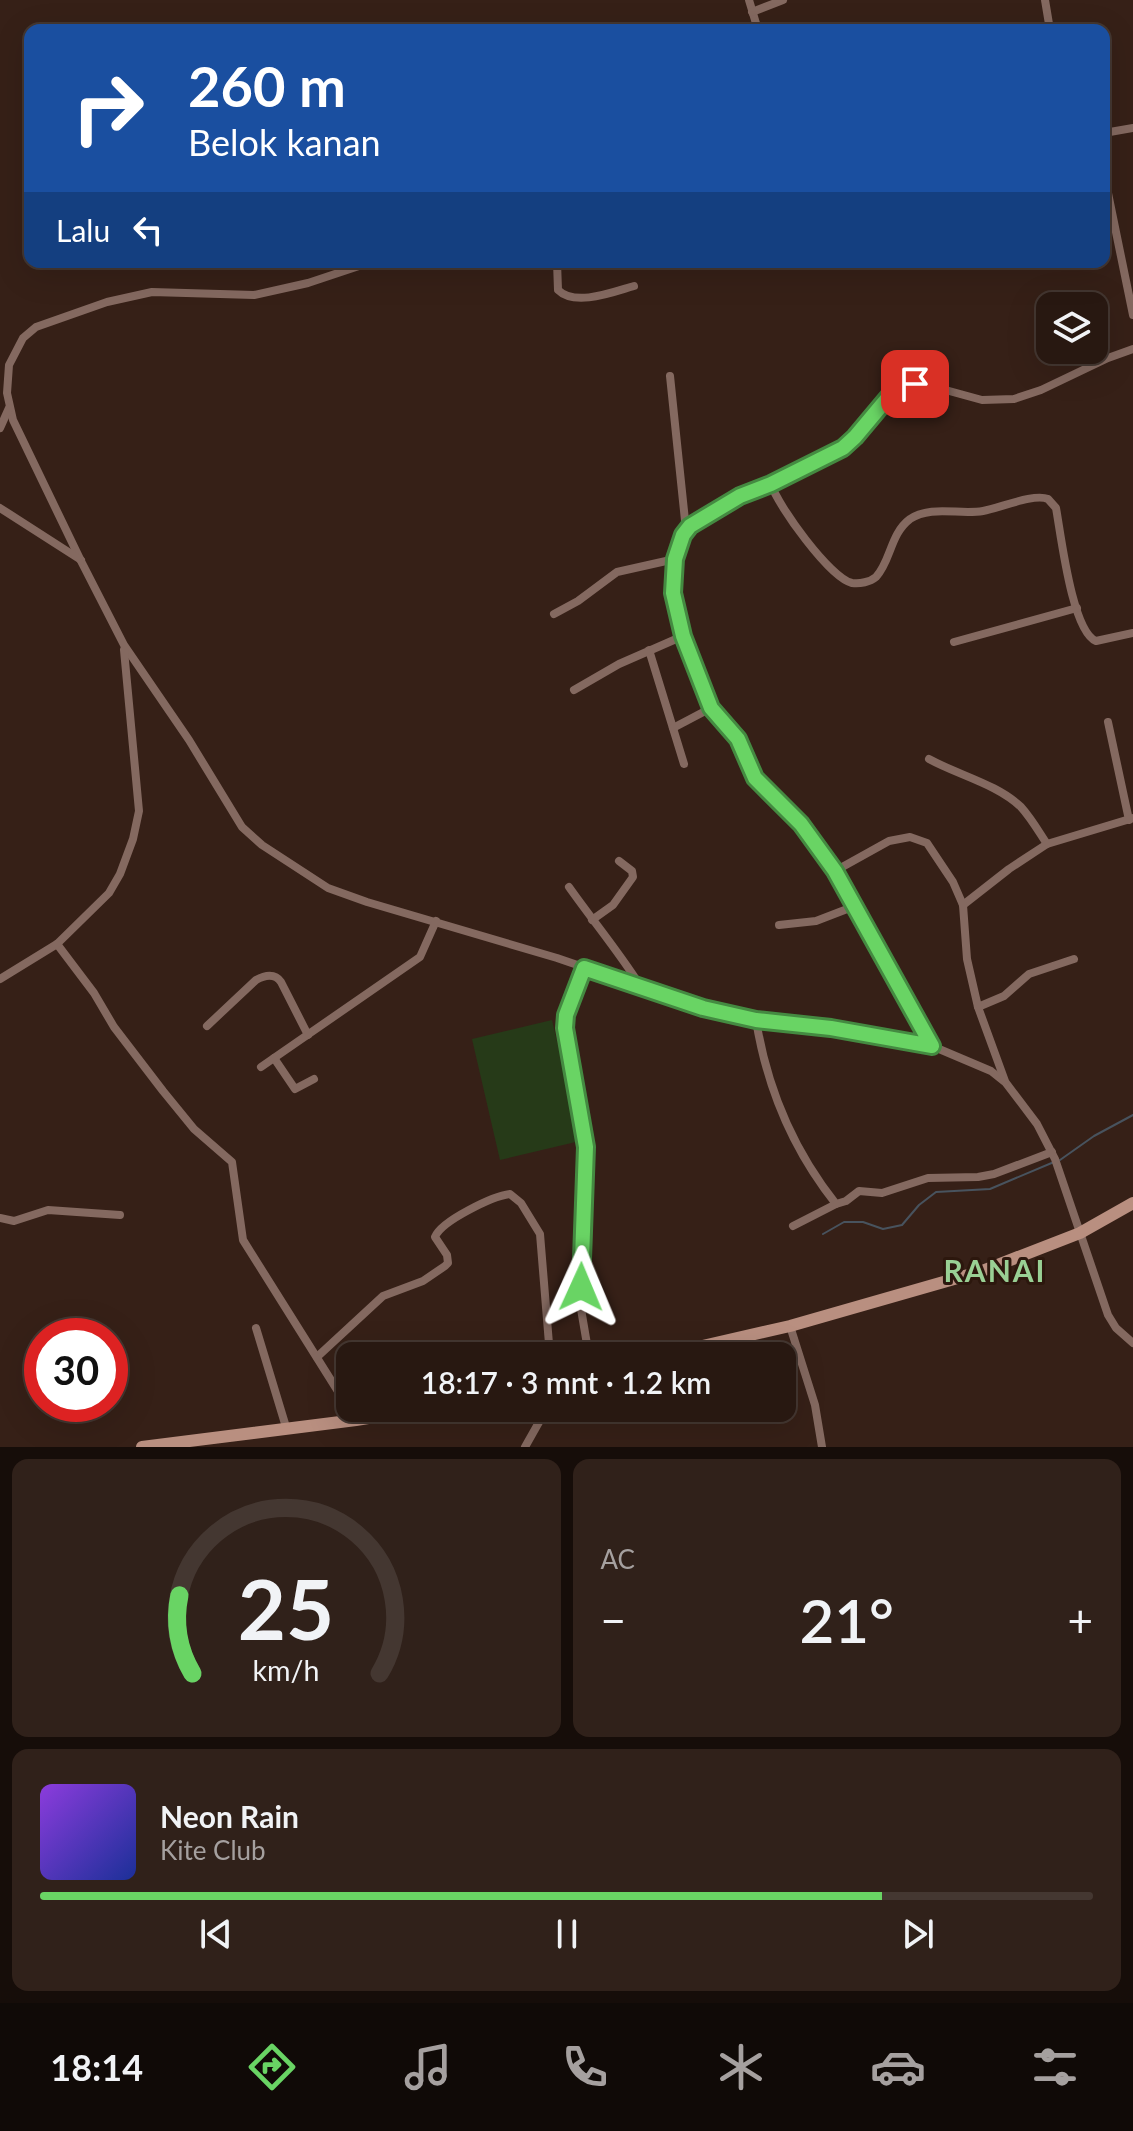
<!DOCTYPE html>
<html lang="id">
<meta charset="utf-8">
<style>
:root{--surface:#281811;--page:#30211a;--text:#f1f3f6;--muted:#a5a09f;--line:#443731;--accent:#69d464}
body{margin:0;font-family:Lato,sans-serif;background:var(--page);color:var(--text);height:100vh;display:flex;flex-direction:column;font-size:30px;white-space:nowrap}
*{box-sizing:border-box;margin:0}
p{font-size:26px;color:var(--muted)}
.icon{flex:none;width:44px;height:44px;fill:none;stroke:currentColor;stroke-width:2;stroke-linecap:round;stroke-linejoin:round}
.map{position:relative;height:1447px;overflow:hidden}
.sheet{display:flex;flex-direction:column;gap:12px;padding:12px;background:#160d09;flex:1}
.sheet>*{flex:none}
.guide{position:absolute;left:24px;top:24px;width:1086px;height:244px;border-radius:16px;box-shadow:0 8px 32px #0002,0 0 0 2px var(--line);background:#1a4fa0;color:#fff;overflow:hidden}
.buttons{position:absolute;left:1036px;top:292px;display:grid;gap:16px}
.buttons a{display:grid;place-items:center;width:72px;height:72px;border-radius:16px;background:var(--surface);box-shadow:0 8px 32px #0002,0 0 0 2px var(--line);font-size:40px}
.speed{position:absolute;left:24px;top:1318px;display:flex;gap:16px;font-size:40px;font-weight:700;text-align:center}
.speed>*{display:grid;place-content:center;width:104px;height:104px;border-radius:50%;background:var(--surface);box-shadow:0 8px 32px #0002,0 0 0 2px var(--line);line-height:1}
.speed .limit{border:12px solid #d22;background:#fff;color:#111}
.pin{position:absolute;display:grid;place-items:center;width:68px;height:68px;color:#fff;margin:-34px;border-radius:16px;box-shadow:0 4px 12px #0006}
.me{position:absolute;width:88px;margin:-44px;rotate:1deg;stroke-linejoin:round;filter:drop-shadow(0 0 6px #0008)}
.turn{display:flex;align-items:center;gap:28px;height:168px;padding:0 32px;font-size:36px}
.turn .icon{width:104px;height:104px;stroke-width:2.5}
.turn b{display:block;font-size:56px;line-height:68px}
.then{display:flex;align-items:center;height:76px;padding:0 32px;background:#0003;gap:16px;font-size:30px}
.big{font-size:60px;font-weight:600;line-height:1.1}
.sheet .tile{flex:1;display:flex;flex-direction:column;justify-content:center;gap:12px;min-width:0;padding:0 28px;border-radius:16px;background:var(--page)}
.sheet .dial{align-items:center;gap:0}
.dial svg{height:208px;overflow:visible;fill:none;stroke:var(--line);stroke-width:7;stroke-linecap:round;text-anchor:middle}
.dial text{fill:var(--text);stroke:none}
.song{display:flex;align-items:center;gap:24px}
.cover{width:96px;height:96px;border-radius:12px;background:linear-gradient(135deg,hsl(270 70% 55%),hsl(230 70% 35%))}
.played{height:8px;border-radius:4px;background:linear-gradient(90deg,var(--accent) 80%,var(--line) 80%)}
.keys{display:flex;justify-content:space-around;direction:ltr}
.heat{display:flex;justify-content:space-between;align-items:center;font-size:44px;direction:ltr}
.sheet .tiles{flex:1;display:grid;gap:12px;grid-template-columns:1fr 1fr}
.tile:last-child{grid-column:span 2}
.trip{position:absolute;left:336px;top:1342px;width:460px;height:80px;border-radius:16px;background:var(--surface);box-shadow:0 8px 32px #0002,0 0 0 2px var(--line);font-weight:600;line-height:80px;text-align:center}
.tab-bar{display:flex;height:128px;justify-content:space-around;align-items:center;background:#100a07;color:var(--muted)}
.tab-bar .icon{width:56px;height:56px}
.tab-bar .current{color:var(--accent)}
.tab-bar b{font-size:36px;color:var(--text)}
.map>svg:first-child{display:block}
.garden{fill:#263a18}
.lines{fill:none;stroke-linecap:round;stroke-linejoin:round}
.stream{stroke:#48535e;stroke-width:2}
.street{stroke:#846960;stroke-width:8}
.secondary{stroke:#b98f80;stroke-width:12}
.route-casing{stroke:#448a41;stroke-width:20}
.route{stroke:#69d464;stroke-width:14}
.labels{text-anchor:middle;dominant-baseline:central;stroke-width:6;stroke-linejoin:round;paint-order:stroke}
.district-label{font-size:30px;font-weight:bold;letter-spacing:2px;fill:#99d094;stroke:#2c170d}
</style>
<div class="map">
<svg width="1133" height="1447" viewBox="0 0 1133 1447">
<rect width="100%" height="100%" fill="#362017"/>
<path class="garden" d="M 552,1020 L 580,1141 L 500,1160 L 472,1039 Z"/>
<g class="lines">
<g class="stream">
<path d="M 1060,1160 L 1094,1136 L 1133,1115"/>
<path d="M 823,1234 L 844,1222 L 863,1222 L 883,1229 L 902,1225 L 919,1205 L 936,1192 L 990,1189 L 1054,1162"/>
</g>
<g class="street">
<path d="M 749,0 L 758,30"/>
<path d="M 1045,0 L 1050,30"/>
<path d="M 752,12 L 783,0"/>
<path d="M 1104,133 L 1133,128"/>
<path d="M 1108,193 L 1133,315"/>
<path d="M 371,262 L 308,283 L 254,295 L 152,292 L 107,302 L 36,327 L 23,338 L 9,365 L 7,393 L 13,420 L 81,561 L 124,645 L 189,740 L 242,827 L 262,845 L 328,888 L 367,902 L 557,958 L 703,1008 L 756,1020 L 831,1028 L 932,1046 L 991,1071 L 1006,1083 L 1037,1124 L 1055,1159 L 1108,1315 L 1116,1328 L 1133,1343"/>
<path d="M 557,262 L 558,290 C 575,307 613,292 634,286"/>
<path d="M 670,376 L 686,530"/>
<path d="M 0,428 L 9,408"/>
<path d="M 771,484 C 778,506 830,578 852,583 C 860,584 870,582 876,577 C 891,561 890,534 910,519 C 931,505 959,515 983,511 C 1000,508 1034,493 1048,499 L 1056,508 C 1061,535 1072,631 1096,641 L 1133,633"/>
<path d="M 0,508 L 81,560"/>
<path d="M 554,614 L 578,601 L 617,572 L 675,559"/>
<path d="M 954,642 L 1077,608"/>
<path d="M 649,650 L 684,764"/>
<path d="M 574,690 L 619,664 L 683,636"/>
<path d="M 1108,722 L 1129,820"/>
<path d="M 673,728 L 711,708"/>
<path d="M 929,759 C 958,775 997,784 1021,807 C 1031,818 1039,832 1047,844"/>
<path d="M 835,871 L 801,824 L 755,778 L 738,739 L 711,708 L 688,652 L 676,611 L 673,576 L 683,535 L 696,521 L 740,496 L 771,484 L 843,448 L 855,437 L 891,394 L 900,389 L 915,384 L 931,386 L 982,400 L 1014,399 L 1041,390 L 1108,358 L 1133,349"/>
<path d="M 569,887 C 593,921 619,952 641,987"/>
<path d="M 963,905 L 1009,869 L 1047,844 L 1133,818"/>
<path d="M 592,920 L 613,905 L 633,877 L 632,871 L 619,861"/>
<path d="M 779,925 L 816,921 L 855,906"/>
<path d="M 57,944 L 94,993 L 114,1027 L 163,1091 L 194,1129 L 232,1162 L 243,1240 L 356,1420"/>
<path d="M 584,968 L 566,1015 L 565,1028 L 586,1147 L 581,1309 L 589,1356"/>
<path d="M 0,979 L 57,944 L 109,893 L 120,874 L 133,839 L 139,811 L 124,650"/>
<path d="M 978,1007 L 1004,996 L 1029,974 L 1074,959"/>
<path d="M 756,1020 C 767,1088 793,1150 836,1204 L 846,1201 L 859,1191 L 882,1193 L 928,1178 L 978,1177 L 994,1174 L 1052,1152"/>
<path d="M 207,1026 L 256,980 C 265,975 275,973 281,982 L 308,1035"/>
<path d="M 932,1046 L 835,871 L 889,841 L 910,837 L 927,843 L 953,882 L 963,905 L 967,959 L 978,1007 L 1005,1081"/>
<path d="M 274,1058 L 295,1089 L 314,1079"/>
<path d="M 261,1067 L 420,957 L 436,921"/>
<path d="M 0,1218 L 14,1221 L 48,1210 L 120,1215"/>
<path d="M 793,1226 L 836,1204"/>
<path d="M 790,1326 L 815,1405 L 822,1447"/>
<path d="M 256,1328 L 286,1427"/>
<path d="M 317,1357 L 383,1296 L 423,1281 L 445,1266 L 448,1263 L 447,1255 L 435,1237 C 441,1221 493,1196 510,1194 L 521,1203 L 540,1234 L 550,1356"/>
<path d="M 525,1447 L 547,1408"/>
</g>
<g class="secondary">
<path d="M 659,1356 L 790,1326 L 982,1271 L 1080,1233 L 1133,1203"/>
<path d="M 142,1447 L 356,1420 L 429,1408"/>
</g>
</g>
<g class="lines">
<g class="route-casing">
<path id="route" d="M 581,1287 L 586,1147 L 565,1028 L 566,1015 L 584,968 L 703,1008 L 756,1020 L 831,1028 L 932,1046 L 835,871 L 801,824 L 755,778 L 738,739 L 711,708 L 683,636 L 673,593 L 675,559 L 683,535 L 690,526 L 740,496 L 771,484 L 843,448 L 855,437 L 891,394 L 915,384"/>
</g>
<use href="#route" class="route"/>
</g>
<g class="labels">
<g class="district-label">
<text x="995" y="1270">RANAI</text>
</g>
</g>
</svg>
<div class="buttons">
<a><svg class="icon" aria-label="layers" viewBox="0 0 24 24"><path d="M12 4l9 5-9 5-9-5zM3 14l9 5 9-5"/></svg></a>
</div>
<div class="speed"><div class="limit">30</div></div>
<div class="pin" style="left:915px;top:384px;background:#d93025"><svg class="icon" aria-label="arrive" viewBox="0 0 24 24"><path d="M6 21V4h12l-3 4 3 4H6"/></svg></div>
<svg class="me" style="left:581px;top:1287px" viewBox="-20 -20 40 40"><path d="M0-17L14 15 0 8-14 15z" fill="#69d464" stroke="#fff" stroke-width="4"/></svg>
<div class="trip">18:17 · 3 mnt · 1.2 km</div>
<div class="guide">
<div class="turn"><svg class="icon" aria-label="right" viewBox="0 0 24 24"><path d="M7 20v-9h11M14 6l5 5-5 5"/></svg><div><b>260 m</b>Belok kanan</div></div>
<div class="then">Lalu<svg class="icon" aria-label="left" viewBox="0 0 24 24"><path d="M17 20v-9H6M10 6l-5 5 5 5"/></svg></div>
</div>
</div>
<section class="sheet">
<div class="tiles">
<div class="tile dial"><svg viewBox="0 0 100 80">
<path d="M14 69A42 42 0 1 1 86 69"/>
<path d="M14 69A42 42 0 0 1 9 39" stroke="#69d464"/>
<text x="50" y="56" font-size="32" font-weight="700">25</text>
<text x="50" y="72" font-size="11">km/h</text>
</svg></div>
<div class="tile"><p>AC</p>
<div class="heat"><a>−</a><b class="big">21°</b><a>+</a></div>
</div>
<div class="tile">
<div class="song"><i class="cover"></i><div><b>Neon Rain</b><p>Kite Club</p></div></div>
<div class="played"></div>
<div class="keys"><svg class="icon" aria-label="previous" viewBox="0 0 24 24"><path d="M18 5L8 12l10 7zM5 5v14"/></svg><svg class="icon" aria-label="pause" viewBox="0 0 24 24"><path d="M8 5v14M16 5v14"/></svg><svg class="icon" aria-label="next" viewBox="0 0 24 24"><path d="M6 5l10 7-10 7zM19 5v14"/></svg></div>
</div>
</div>
</section>
<nav class="tab-bar">
<b>18:14</b>
<svg class="icon current" aria-label="directions" viewBox="0 0 24 24"><path d="M12 3l9 9-9 9-9-9zM9 14v-3h6M13 9l2 2-2 2"/></svg>
<svg class="icon" aria-label="music" viewBox="0 0 24 24"><path d="M9 18V5l10-2v13"/><circle cx="6" cy="18" r="3"/><circle cx="16" cy="16" r="3"/></svg>
<svg class="icon" aria-label="phone" viewBox="0 0 24 24"><path d="M5 4h4l2 5-3 2q2 4 5 5l2-3 5 2v4C11 20 4 13 5 4z"/></svg>
<svg class="icon" aria-label="climate" viewBox="0 0 24 24"><path d="M12 3v18M4 7l16 10M4 17L20 7"/></svg>
<svg class="icon" aria-label="car" viewBox="0 0 24 24"><path d="M5 17H2v-5l4-1 3-4h7l3 4 3 1v5h-3M9 17h6M6 11h13"/><circle cx="7" cy="17" r="2"/><circle cx="17" cy="17" r="2"/></svg>
<svg class="icon" aria-label="filters" viewBox="0 0 24 24"><path d="M4 7h16M4 17h16"/><circle cx="9" cy="7" r="2"/><circle cx="15" cy="17" r="2"/></svg>
</nav>
